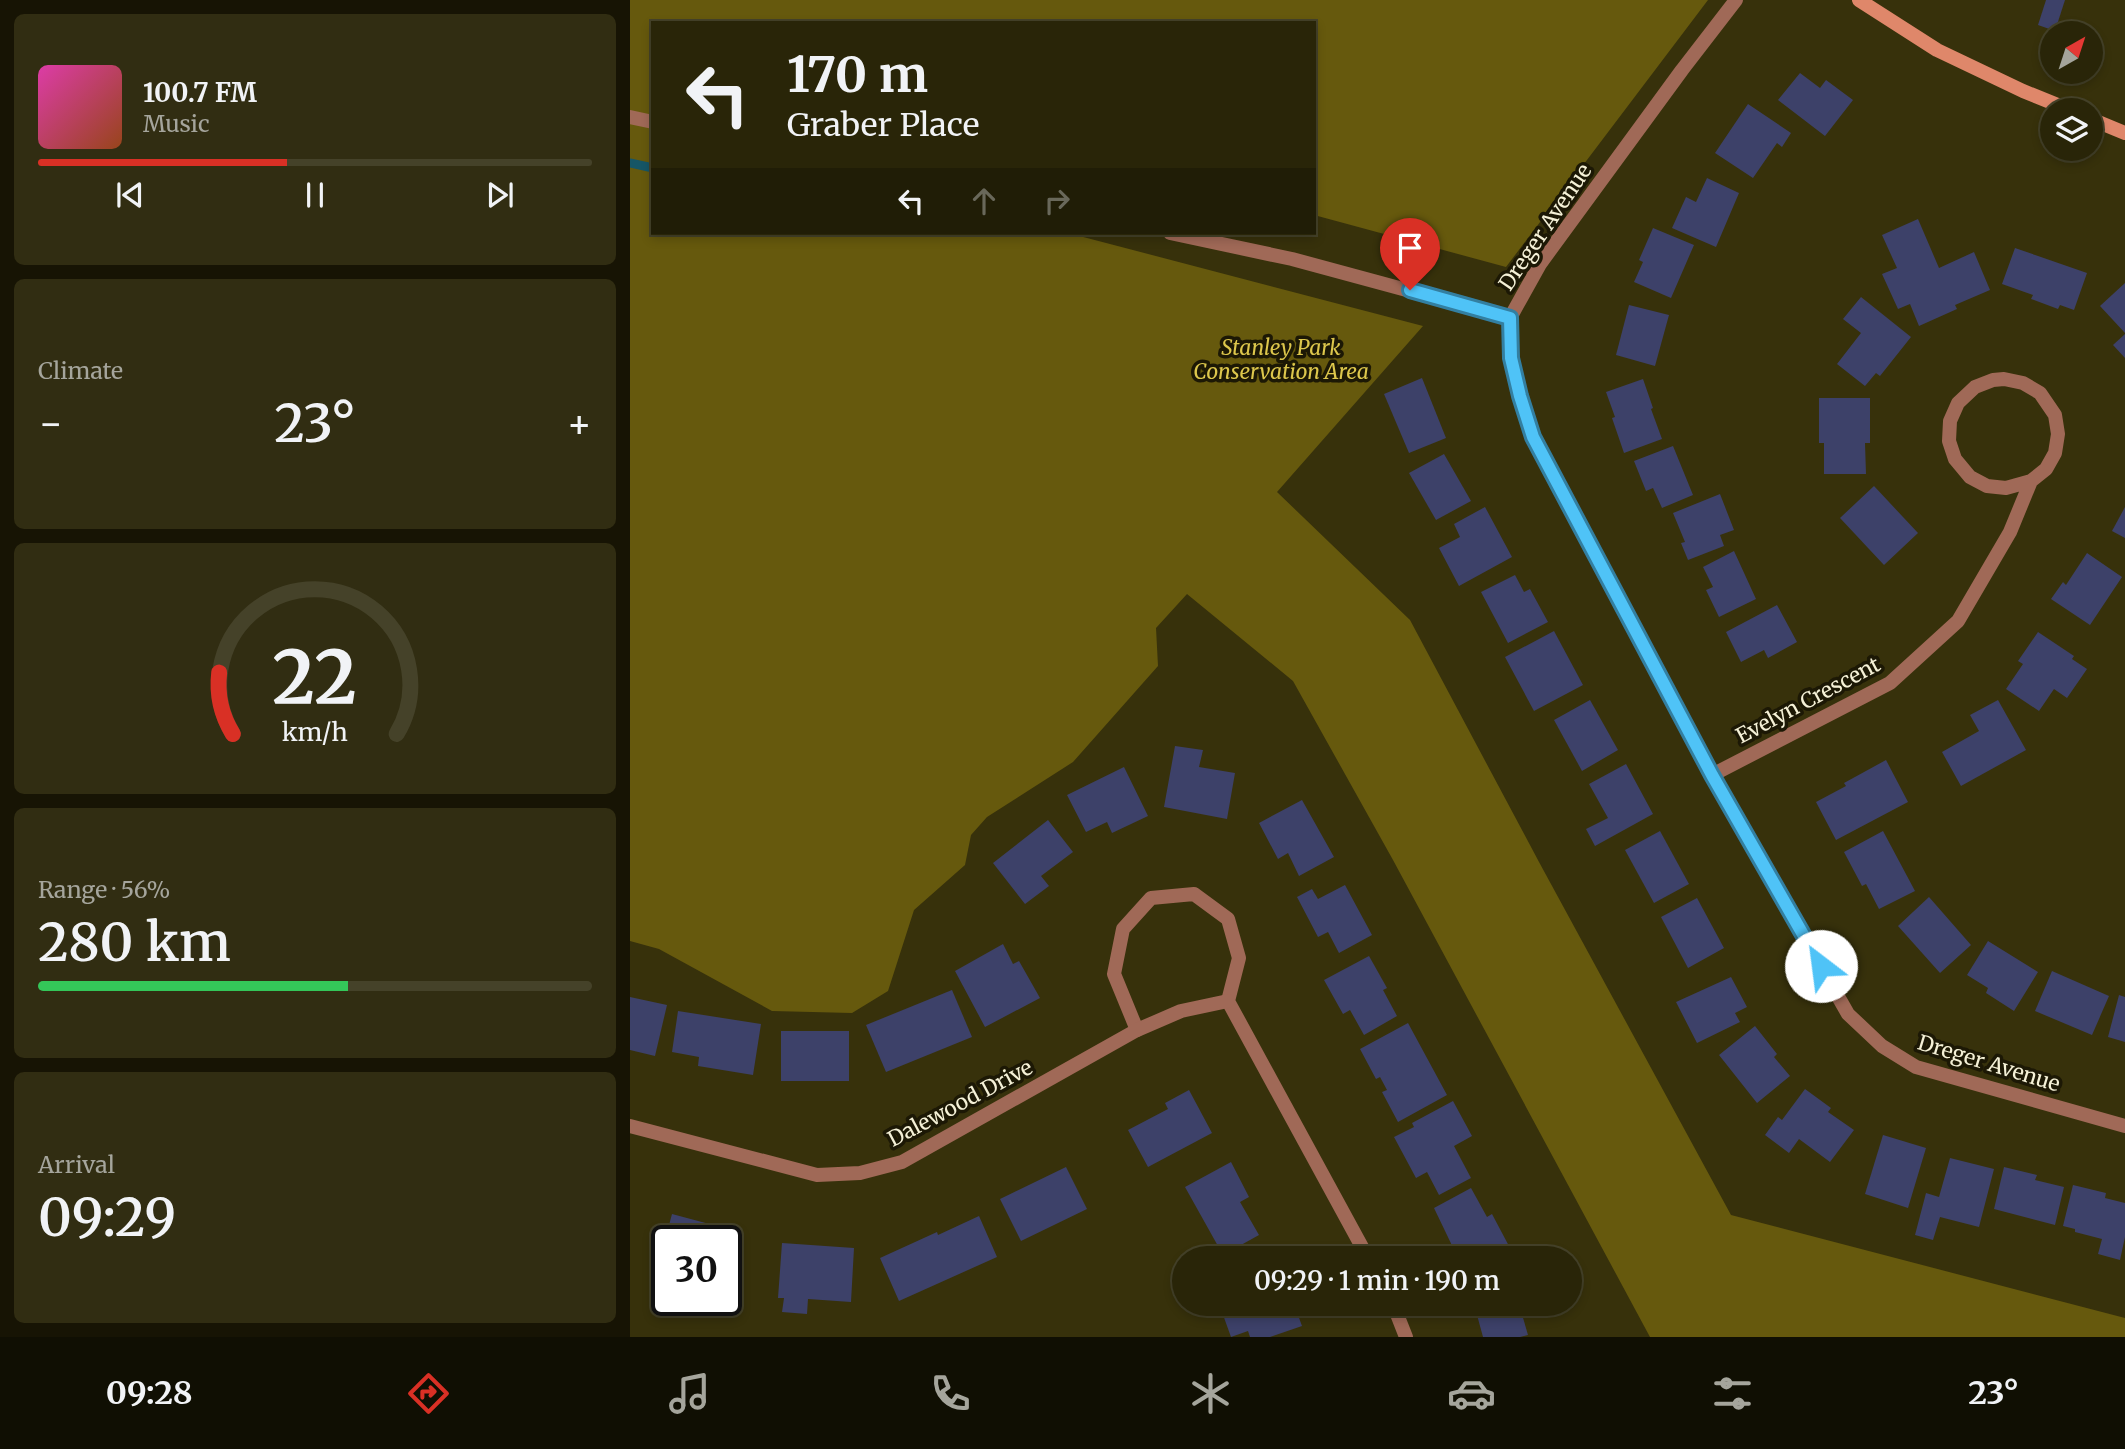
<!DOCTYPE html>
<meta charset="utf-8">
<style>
:root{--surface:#292508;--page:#312d12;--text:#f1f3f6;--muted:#a5a59c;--line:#454229;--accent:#d93025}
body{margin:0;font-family:Merriweather,serif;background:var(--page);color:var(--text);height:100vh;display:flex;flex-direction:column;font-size:26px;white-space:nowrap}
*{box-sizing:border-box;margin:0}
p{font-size:23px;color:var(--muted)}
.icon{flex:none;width:38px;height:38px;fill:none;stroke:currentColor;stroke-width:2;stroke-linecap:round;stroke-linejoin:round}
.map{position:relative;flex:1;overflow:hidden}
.side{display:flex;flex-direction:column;gap:14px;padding:14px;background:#171404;width:630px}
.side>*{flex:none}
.hud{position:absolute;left:21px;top:21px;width:665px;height:214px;border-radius:0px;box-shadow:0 4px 10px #0003,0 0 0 2px var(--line);background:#292508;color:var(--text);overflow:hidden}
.needle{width:46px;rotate:39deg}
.fabs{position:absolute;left:1410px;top:21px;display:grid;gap:14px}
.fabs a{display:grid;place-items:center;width:63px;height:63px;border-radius:50%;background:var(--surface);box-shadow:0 4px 10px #0003,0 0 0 2px var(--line);font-size:35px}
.speed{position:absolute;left:21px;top:1225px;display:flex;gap:14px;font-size:35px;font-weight:700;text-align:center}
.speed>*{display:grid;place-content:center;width:91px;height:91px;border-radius:50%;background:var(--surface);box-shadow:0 4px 10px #0003,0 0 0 2px var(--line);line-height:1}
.speed .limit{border:4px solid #111;border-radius:10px;background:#fff;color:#111}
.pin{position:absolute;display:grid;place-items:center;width:60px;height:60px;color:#fff;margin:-72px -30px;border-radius:50% 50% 50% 0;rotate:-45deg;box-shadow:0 0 7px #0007}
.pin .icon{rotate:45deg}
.me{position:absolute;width:77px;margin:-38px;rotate:330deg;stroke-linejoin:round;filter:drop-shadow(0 0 5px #0008)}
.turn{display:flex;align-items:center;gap:24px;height:147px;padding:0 21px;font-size:32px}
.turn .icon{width:91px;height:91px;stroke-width:2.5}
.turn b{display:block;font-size:49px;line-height:60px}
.lanes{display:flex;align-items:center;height:66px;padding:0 21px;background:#0003;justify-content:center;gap:35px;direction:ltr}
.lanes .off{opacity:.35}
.big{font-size:52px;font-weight:600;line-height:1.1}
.side .widget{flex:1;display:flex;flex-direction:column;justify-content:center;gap:10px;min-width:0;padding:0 24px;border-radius:10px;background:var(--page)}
.side .dial{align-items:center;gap:0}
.dial svg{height:182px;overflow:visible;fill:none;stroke:var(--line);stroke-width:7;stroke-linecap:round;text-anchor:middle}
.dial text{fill:var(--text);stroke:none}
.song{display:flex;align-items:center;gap:21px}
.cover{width:84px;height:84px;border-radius:10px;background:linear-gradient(135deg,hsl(320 70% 55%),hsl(20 70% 35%))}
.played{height:7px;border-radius:4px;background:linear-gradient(90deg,var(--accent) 45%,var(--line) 45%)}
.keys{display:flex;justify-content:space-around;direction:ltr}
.heat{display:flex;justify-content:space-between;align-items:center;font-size:38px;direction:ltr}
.charge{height:10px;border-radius:5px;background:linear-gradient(90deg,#34c759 56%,var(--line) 0)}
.trip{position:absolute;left:542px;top:1246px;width:410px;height:70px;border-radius:35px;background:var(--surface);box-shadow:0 4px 10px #0003,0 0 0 2px var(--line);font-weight:600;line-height:70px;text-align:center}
.dock{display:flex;height:112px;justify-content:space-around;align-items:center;background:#100f03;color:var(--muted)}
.dock .icon{width:49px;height:49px}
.dock .on{color:var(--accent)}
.dock b{font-size:32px;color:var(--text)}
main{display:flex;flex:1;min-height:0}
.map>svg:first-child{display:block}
.green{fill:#66590d}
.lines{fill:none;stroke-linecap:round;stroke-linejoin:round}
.stream{stroke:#165666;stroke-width:9}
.building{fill:#3d4169}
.minor{stroke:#a06957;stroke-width:14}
.secondary{stroke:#df876a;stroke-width:14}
.route-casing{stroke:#337fa1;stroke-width:18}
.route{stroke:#4fc3f7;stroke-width:12}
.labels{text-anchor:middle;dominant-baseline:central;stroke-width:7;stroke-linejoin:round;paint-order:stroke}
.street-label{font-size:21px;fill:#f5f1d7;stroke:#1c1805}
.park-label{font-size:21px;font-style:italic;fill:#ddc74c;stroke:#1c1805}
</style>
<main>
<section class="side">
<div class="widget">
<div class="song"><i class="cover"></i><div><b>100.7 FM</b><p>Music</p></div></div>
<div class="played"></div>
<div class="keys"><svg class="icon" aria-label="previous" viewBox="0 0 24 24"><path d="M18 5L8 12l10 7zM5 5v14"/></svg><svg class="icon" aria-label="pause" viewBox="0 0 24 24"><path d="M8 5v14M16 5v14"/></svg><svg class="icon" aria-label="next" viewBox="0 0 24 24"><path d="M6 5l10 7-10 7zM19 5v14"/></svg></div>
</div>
<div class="widget"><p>Climate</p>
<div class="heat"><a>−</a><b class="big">23°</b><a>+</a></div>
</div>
<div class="widget dial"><svg viewBox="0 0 100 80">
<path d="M14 69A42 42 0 1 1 86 69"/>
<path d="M14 69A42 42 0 0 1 8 42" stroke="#d93025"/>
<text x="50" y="56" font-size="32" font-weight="700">22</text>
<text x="50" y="72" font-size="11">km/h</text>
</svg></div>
<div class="widget"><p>Range · 56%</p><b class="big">280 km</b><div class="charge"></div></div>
<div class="widget"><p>Arrival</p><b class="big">09:29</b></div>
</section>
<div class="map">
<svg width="1495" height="1337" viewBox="0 0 1495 1337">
<rect width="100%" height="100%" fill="#37310b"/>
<path class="green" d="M 0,0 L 1078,0 L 876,267 L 684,215 L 684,23 L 23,23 L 23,233 L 438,233 L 793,326 L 647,492 L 780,620 L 909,862 L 1101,1215 L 1495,1318 L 1495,1337 L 1020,1337 L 763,860 L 663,681 L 557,594 L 526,628 L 528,666 L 443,762 L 357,817 L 341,835 L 335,865 L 284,910 L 258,991 L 222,1013 L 142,1011 L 29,949 L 0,941 Z"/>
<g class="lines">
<path class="stream" d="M 0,163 L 23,168"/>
</g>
<g class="building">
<path d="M 1416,0 L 1435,0 L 1425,31 L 1408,25 Z"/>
<path d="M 1170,73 L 1190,88 L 1196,80 L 1223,100 L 1195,136 L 1148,100 Z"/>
<path d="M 1118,104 L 1161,133 L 1152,147 L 1147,143 L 1123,178 L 1085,153 Z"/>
<path d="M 1077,178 L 1109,193 L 1086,247 L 1042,228 L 1056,197 L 1066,202 Z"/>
<path d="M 1288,219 L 1309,268 L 1344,252 L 1360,290 L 1325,305 L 1327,309 L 1289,326 L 1280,304 L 1268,309 L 1252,274 L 1267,268 L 1252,235 Z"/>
<path d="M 1023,228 L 1064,245 L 1041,298 L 1004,282 L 1013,262 L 1009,260 Z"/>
<path d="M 1385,248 L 1457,273 L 1444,310 L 1430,305 L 1428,309 L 1401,299 L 1403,295 L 1372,284 Z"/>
<path d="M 1495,283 L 1495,333 L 1470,306 Z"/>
<path d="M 1231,297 L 1281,337 L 1250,376 L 1246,373 L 1235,386 L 1207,364 L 1231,333 L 1213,319 Z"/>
<path d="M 999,305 L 1039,315 L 1025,366 L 986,355 Z"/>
<path d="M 1495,334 L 1495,358 L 1483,345 Z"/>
<path d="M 792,378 L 816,438 L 779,453 L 754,394 Z"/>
<path d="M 1013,379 L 1023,408 L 1021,409 L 1032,439 L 994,453 L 982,418 L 985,417 L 976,392 Z"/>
<path d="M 1189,398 L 1240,398 L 1240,443 L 1235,443 L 1236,474 L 1194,474 L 1194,443 L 1189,443 Z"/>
<path d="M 1043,446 L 1063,495 L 1032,508 L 1023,488 L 1016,491 L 1004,461 Z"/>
<path d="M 814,454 L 841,501 L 806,520 L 779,473 Z"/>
<path d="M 1244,486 L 1288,533 L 1254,565 L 1210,518 Z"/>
<path d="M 1090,494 L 1104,530 L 1090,535 L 1094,546 L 1058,560 L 1051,543 L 1055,542 L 1043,513 Z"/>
<path d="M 855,507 L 882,557 L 829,586 L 809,548 L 830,537 L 824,524 Z"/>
<path d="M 1495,507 L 1495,538 L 1482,531 Z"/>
<path d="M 1104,551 L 1126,599 L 1089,617 L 1076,590 L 1083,587 L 1073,567 Z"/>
<path d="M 1457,553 L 1492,577 L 1460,625 L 1421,599 L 1433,582 L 1436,585 Z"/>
<path d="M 885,575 L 894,592 L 900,589 L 918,622 L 878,643 L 851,592 Z"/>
<path d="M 1147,605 L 1167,642 L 1138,658 L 1134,650 L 1111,662 L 1096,632 Z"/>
<path d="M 924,631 L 953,685 L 904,711 L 875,657 Z"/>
<path d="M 1408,632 L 1444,656 L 1442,659 L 1457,669 L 1437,698 L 1424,689 L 1409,711 L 1376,689 L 1393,664 L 1388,661 Z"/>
<path d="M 960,700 L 988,750 L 952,771 L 924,720 Z"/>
<path d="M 1368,700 L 1396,750 L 1331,786 L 1312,752 L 1349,731 L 1340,715 Z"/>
<path d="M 545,746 L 573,750 L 569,767 L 605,773 L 597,819 L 534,807 Z"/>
<path d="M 1256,760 L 1278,802 L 1206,840 L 1186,802 L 1216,786 L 1214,783 Z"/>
<path d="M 996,764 L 1023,814 L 965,846 L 956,829 L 978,818 L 959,784 Z"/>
<path d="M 494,767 L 518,816 L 482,833 L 477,822 L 456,832 L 437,795 Z"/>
<path d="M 672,800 L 704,857 L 669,876 L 658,853 L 648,859 L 629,823 Z"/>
<path d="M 418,820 L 443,852 L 411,876 L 419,886 L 395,904 L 363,863 Z"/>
<path d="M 1030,831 L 1059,884 L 1024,903 L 995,850 Z"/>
<path d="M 1253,831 L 1285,891 L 1249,909 L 1236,884 L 1232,886 L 1214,852 Z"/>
<path d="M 715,885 L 742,935 L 709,953 L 698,932 L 688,937 L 667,897 L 682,889 L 688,899 Z"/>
<path d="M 1299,897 L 1341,945 L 1310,973 L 1268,926 Z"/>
<path d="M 1067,898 L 1094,948 L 1058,968 L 1031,917 Z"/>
<path d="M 1358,941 L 1408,972 L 1384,1011 L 1356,993 L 1358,988 L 1337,975 Z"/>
<path d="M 373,944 L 383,964 L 389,961 L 410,998 L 355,1027 L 325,971 Z"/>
<path d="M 739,956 L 757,988 L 753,990 L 767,1016 L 734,1035 L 720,1010 L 713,1014 L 694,980 Z"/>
<path d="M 1422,971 L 1479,996 L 1462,1035 L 1405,1011 Z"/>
<path d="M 1101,977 L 1117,1007 L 1105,1013 L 1110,1022 L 1067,1043 L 1046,1002 Z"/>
<path d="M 322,990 L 342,1037 L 256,1072 L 236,1025 Z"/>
<path d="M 1489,995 L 1495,997 L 1495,1042 L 1478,1037 Z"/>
<path d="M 0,997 L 37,1005 L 25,1056 L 0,1050 Z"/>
<path d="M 48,1011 L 131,1024 L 123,1075 L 68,1066 L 69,1057 L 42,1052 Z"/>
<path d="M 778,1023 L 817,1095 L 768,1122 L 752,1092 L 757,1090 L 750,1077 L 746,1079 L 730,1049 Z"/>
<path d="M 1125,1026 L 1147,1054 L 1144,1057 L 1160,1076 L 1127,1103 L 1089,1055 Z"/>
<rect x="151" y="1031" width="68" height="50"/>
<path d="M 1175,1089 L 1201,1108 L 1198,1112 L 1224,1130 L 1200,1162 L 1169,1139 L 1159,1153 L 1135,1135 L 1148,1117 L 1152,1120 Z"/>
<path d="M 559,1090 L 582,1133 L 518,1167 L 498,1130 L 538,1109 L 535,1103 Z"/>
<path d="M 823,1101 L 842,1136 L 824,1146 L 841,1178 L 809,1195 L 797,1172 L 786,1178 L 764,1137 L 784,1127 L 782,1123 Z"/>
<path d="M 1253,1135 L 1296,1148 L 1278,1208 L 1235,1194 Z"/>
<path d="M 1320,1158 L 1364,1169 L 1349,1227 L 1310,1217 L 1303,1240 L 1285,1235 L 1296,1193 L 1309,1197 Z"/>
<path d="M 601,1162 L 619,1197 L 610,1202 L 629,1235 L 593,1255 L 555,1187 Z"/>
<path d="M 436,1167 L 457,1209 L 391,1241 L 370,1199 Z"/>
<path d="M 1374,1167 L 1407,1175 L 1405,1180 L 1434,1187 L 1425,1225 L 1364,1209 Z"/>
<path d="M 1443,1185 L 1476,1193 L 1475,1198 L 1495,1203 L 1495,1237 L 1490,1260 L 1468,1254 L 1472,1239 L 1445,1232 L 1445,1229 L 1433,1226 Z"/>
<path d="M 841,1188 L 857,1217 L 862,1214 L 880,1248 L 859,1258 L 828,1258 L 804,1208 Z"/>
<path d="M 42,1214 L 113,1233 L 97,1293 L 96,1241 L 37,1241 L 37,1268 L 28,1266 Z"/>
<path d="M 349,1216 L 367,1257 L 269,1301 L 250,1258 L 307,1232 L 308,1235 Z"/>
<path d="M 152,1243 L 224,1248 L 221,1302 L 178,1299 L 177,1314 L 152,1312 L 154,1298 L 148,1298 Z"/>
<path d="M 585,1304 L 664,1304 L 672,1326 L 640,1337 L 620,1337 L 618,1331 L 601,1337 L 592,1312 L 588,1313 Z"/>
<path d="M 844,1304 L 889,1304 L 898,1335 L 890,1337 L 853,1337 Z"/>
</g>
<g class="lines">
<g class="minor">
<path d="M 1106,0 L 1052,70 L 910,264 L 880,318 L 881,358 L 890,396 L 903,437 L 1082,775 L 1218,1014 L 1252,1046 L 1286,1067 L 1495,1126"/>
<path d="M 0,117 L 23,122"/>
<path d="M 540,233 L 662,259 L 880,318"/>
<path d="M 1082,775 L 1260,683 L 1328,621 L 1380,532 L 1401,481 L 1416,469 L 1425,453 L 1428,434 L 1425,415 L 1410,393 L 1393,383 L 1374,379 L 1363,380 L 1345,387 L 1328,403 L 1320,421 L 1319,441 L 1325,459 L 1340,477 L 1357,486 L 1376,488 L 1401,481"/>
<path d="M 507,1030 L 484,974 L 493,929 L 521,898 L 564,894 L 598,919 L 609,958 L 598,1001 L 738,1258"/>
<path d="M 0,1126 L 187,1175 L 230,1173 L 272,1162 L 507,1030 L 551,1011 L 598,1001"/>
<path d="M 763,1304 L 776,1337"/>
</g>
<g class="secondary">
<path d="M 1229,0 L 1307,50 L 1393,91 L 1440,110"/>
<path d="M 1461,119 L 1495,133"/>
</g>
</g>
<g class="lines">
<g class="route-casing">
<path id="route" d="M 780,290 L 880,318 L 881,358 L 890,396 L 903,437 L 1082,775 L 1191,966"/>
</g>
<use href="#route" class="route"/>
</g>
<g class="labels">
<g class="street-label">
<text transform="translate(915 227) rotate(-56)">Dreger Avenue</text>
<text transform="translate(1178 700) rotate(-28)">Evelyn Crescent</text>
<text transform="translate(1359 1063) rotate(17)">Dreger Avenue</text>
<text transform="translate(330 1103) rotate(-28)">Dalewood Drive</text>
</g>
<g class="park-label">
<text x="651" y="347">Stanley Park<tspan x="651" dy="24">Conservation Area</tspan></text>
</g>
</g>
</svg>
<div class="fabs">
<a><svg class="needle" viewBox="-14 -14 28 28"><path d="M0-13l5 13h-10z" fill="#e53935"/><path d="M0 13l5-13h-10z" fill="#a5a59c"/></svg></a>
<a><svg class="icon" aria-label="layers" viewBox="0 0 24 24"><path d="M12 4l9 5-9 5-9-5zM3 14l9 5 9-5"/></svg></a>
</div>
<div class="speed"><div class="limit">30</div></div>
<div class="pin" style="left:780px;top:290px;background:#d93025"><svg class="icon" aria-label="arrive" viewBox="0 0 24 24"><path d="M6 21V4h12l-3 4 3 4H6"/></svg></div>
<svg class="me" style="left:1191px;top:966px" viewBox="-20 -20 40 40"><circle r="19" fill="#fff"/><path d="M0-13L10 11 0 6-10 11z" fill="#4fc3f7"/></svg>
<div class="trip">09:29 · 1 min · 190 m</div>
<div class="hud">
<div class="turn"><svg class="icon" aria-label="left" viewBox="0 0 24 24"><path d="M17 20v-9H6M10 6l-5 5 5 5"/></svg><div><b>170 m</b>Graber Place</div></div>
<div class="lanes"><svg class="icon" aria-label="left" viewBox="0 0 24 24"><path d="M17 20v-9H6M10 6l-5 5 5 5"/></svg><svg class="icon off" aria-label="ahead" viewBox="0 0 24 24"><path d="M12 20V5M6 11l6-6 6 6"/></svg><svg class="icon off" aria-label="right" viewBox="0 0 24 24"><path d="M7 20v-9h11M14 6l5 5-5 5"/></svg></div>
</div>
</div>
</main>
<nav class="dock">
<b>09:28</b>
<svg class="icon on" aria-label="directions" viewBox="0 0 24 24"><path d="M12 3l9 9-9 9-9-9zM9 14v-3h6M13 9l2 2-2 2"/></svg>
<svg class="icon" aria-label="music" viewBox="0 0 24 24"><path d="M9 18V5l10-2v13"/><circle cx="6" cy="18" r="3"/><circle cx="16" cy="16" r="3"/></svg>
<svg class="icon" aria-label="phone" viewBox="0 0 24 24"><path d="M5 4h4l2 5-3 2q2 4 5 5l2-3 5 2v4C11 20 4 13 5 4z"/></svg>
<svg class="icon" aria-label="climate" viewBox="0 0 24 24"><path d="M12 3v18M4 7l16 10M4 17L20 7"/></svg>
<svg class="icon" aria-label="car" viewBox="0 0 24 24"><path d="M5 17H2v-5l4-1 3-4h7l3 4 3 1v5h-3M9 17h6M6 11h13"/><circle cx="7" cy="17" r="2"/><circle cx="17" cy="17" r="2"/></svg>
<svg class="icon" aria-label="filters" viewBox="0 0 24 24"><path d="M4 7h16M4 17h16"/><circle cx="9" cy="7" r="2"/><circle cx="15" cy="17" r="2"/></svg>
<b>23°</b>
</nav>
